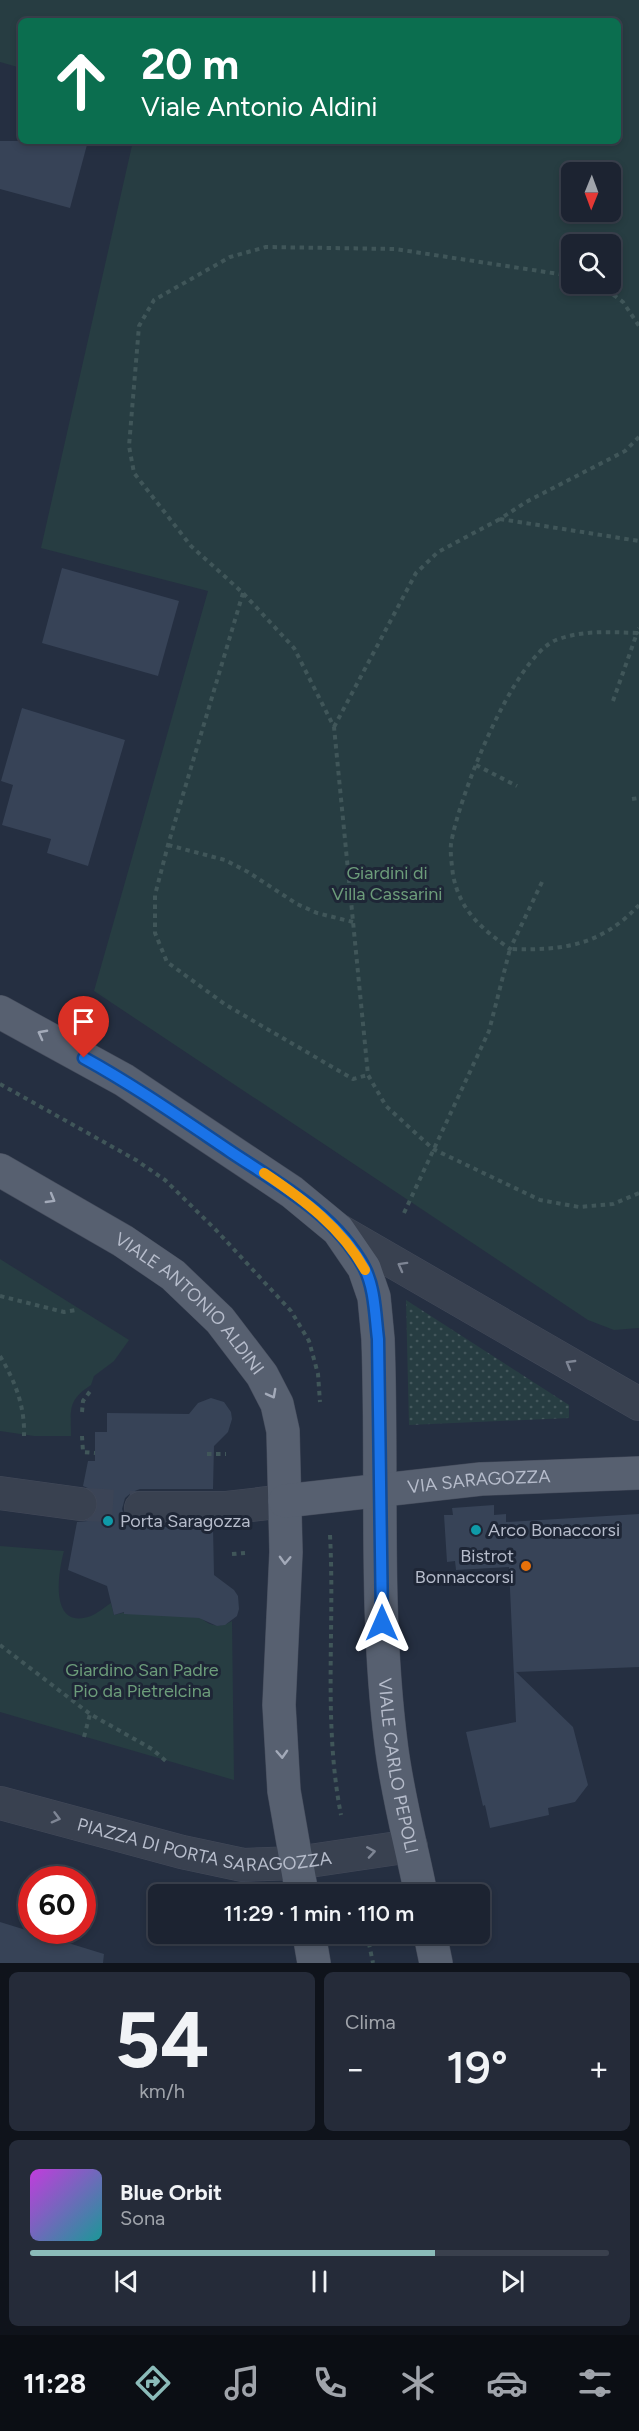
<!DOCTYPE html>
<html lang="it">
<meta charset="utf-8">
<style>
:root{--surface:#1c2331;--page:#252b39;--text:#f1f3f6;--muted:#a0a4ab;--line:#3a404d;--accent:#8bbbb9}
body{margin:0;font-family:Figtree,sans-serif;background:var(--page);color:var(--text);height:100vh;display:flex;flex-direction:column;font-size:22px;white-space:nowrap}
*{box-sizing:border-box;margin:0}
p{font-size:20px;color:var(--muted)}
.icon{flex:none;width:33px;height:33px;fill:none;stroke:currentColor;stroke-width:2;stroke-linecap:round;stroke-linejoin:round}
.map{position:relative;height:1963px;overflow:hidden}
.panel{display:flex;flex-direction:column;gap:9px;padding:9px;background:#0f131b;flex:1}
.panel>*{flex:none}
.guide{position:absolute;left:18px;top:18px;width:603px;height:126px;border-radius:9px;box-shadow:0 3px 9px #0003,0 0 0 2px var(--line);background:#0b6e4f;color:#fff;overflow:hidden}
.needle{width:39px;rotate:181deg}
.controls{position:absolute;left:561px;top:162px;display:grid;gap:12px}
.controls a{display:grid;place-items:center;width:60px;height:60px;border-radius:9px;background:var(--surface);box-shadow:0 3px 9px #0003,0 0 0 2px var(--line);font-size:30px}
.speed{position:absolute;left:18px;top:1866px;display:flex;gap:12px;font-size:30px;font-weight:700;text-align:center}
.speed>*{display:grid;place-content:center;width:78px;height:78px;border-radius:50%;background:var(--surface);box-shadow:0 3px 9px #0003,0 0 0 2px var(--line);line-height:1}
.speed .limit{border:9px solid #d22;background:#fff;color:#111}
.pin{position:absolute;display:grid;place-items:center;width:51px;height:51px;color:#fff;margin:-62px -26px;border-radius:50% 50% 50% 0;rotate:-45deg;box-shadow:0 0 6px #0007}
.pin .icon{rotate:45deg}
.me{position:absolute;width:66px;margin:-33px;rotate:0deg;stroke-linejoin:round;filter:drop-shadow(0 0 4px #0008)}
.turn{display:flex;align-items:center;gap:21px;height:126px;padding:0 24px;font-size:27px}
.turn .icon{width:78px;height:78px;stroke-width:2.5}
.turn b{display:block;font-size:42px;line-height:51px}
.big{font-size:45px;font-weight:600;line-height:1.1}
.panel .card{flex:1;display:flex;flex-direction:column;justify-content:center;gap:9px;min-width:0;padding:0 21px;border-radius:9px;background:var(--page)}
.panel .dial{align-items:center;gap:0}
.dial b{font-size:78px;line-height:1}
.song{display:flex;align-items:center;gap:18px}
.cover{width:72px;height:72px;border-radius:9px;background:linear-gradient(135deg,hsl(290 70% 55%),hsl(180 70% 35%))}
.played{height:6px;border-radius:3px;background:linear-gradient(90deg,var(--accent) 70%,var(--line) 70%)}
.keys{display:flex;justify-content:space-around;direction:ltr}
.heat{display:flex;justify-content:space-between;align-items:center;font-size:33px;direction:ltr}
.panel .tiles{flex:1;display:grid;gap:9px;grid-template-columns:1fr 1fr}
.card:last-child{grid-column:span 2}
.trip{position:absolute;left:148px;top:1884px;width:342px;height:60px;border-radius:9px;background:var(--surface);box-shadow:0 3px 9px #0003,0 0 0 2px var(--line);font-weight:600;line-height:60px;text-align:center}
.dock{display:flex;height:96px;justify-content:space-around;align-items:center;background:#0b0e14;color:var(--muted)}
.dock .icon{width:42px;height:42px}
.dock .selected{color:var(--accent)}
.dock b{font-size:27px;color:var(--text)}
.map>svg:first-child{display:block}
.grass{fill:url(#grass-dots)}
.park{fill:#273d42;fill-rule:evenodd}
.building{fill:#374357}
.lines{fill:none;stroke-linecap:round;stroke-linejoin:round}
.minor-tunnel{stroke:#3b4456;stroke-width:33;stroke-dasharray:33 16;stroke-linecap:butt}
.minor-casing{stroke:#434a5a;stroke-width:34}
.major-casing{stroke:#434a5a;stroke-width:34}
.path{stroke:#405659;stroke-width:4;stroke-dasharray:4.5 4.5;stroke-linecap:butt}
.minor{stroke:#394150;stroke-width:33}
.major{stroke:#576070;stroke-width:33}
.oneway{stroke:#a3aab9}
.oneway2{stroke:#7e8594}
.route-casing{stroke:#114b97;stroke-width:15}
.route{stroke:#1a73e8;stroke-width:10}
.slow{stroke:#f59e0b;stroke-width:10}
.culture-dot{fill:#0f9aa8;stroke:#1e2636;stroke-width:2}
.food-dot{fill:#e8710a;stroke:#1e2636;stroke-width:2}
.labels{text-anchor:middle;dominant-baseline:central;stroke-width:6;stroke-linejoin:round;paint-order:stroke}
.park-label{font-size:18px;fill:#6c9c7a;stroke:#1e2636}
.street-label{font-size:18px;fill:#b6bccb;stroke:#1e2636}
.poi-label{font-size:18px;fill:#b6bccb;stroke:#1e2636;text-anchor:start}
</style>
<div class="map">
<svg width="639" height="1963" viewBox="0 0 639 1963">
<defs>
<pattern id="grass-dots" width="8" height="8" patternUnits="userSpaceOnUse" patternTransform="scale(1.5)"><rect width="8" height="8" fill="#273d42"/><path d="M2 2h.1M6 6h.1" fill="none" stroke="#44575c" stroke-width="1.8" stroke-linecap="round"/></pattern>
</defs>
<rect width="100%" height="100%" fill="#252f41"/>
<path class="grass" d="M 406,1300 L 569,1405 L 569,1418 L 409,1425 Z"/>
<g class="park">
<path d="M 0,0 L 639,0 L 639,1328 L 614,1330 L 588,1320 L 94,991 L 208,591 L 41,548 L 133,141 L 618,141 L 618,21 L 21,21 L 21,68 L 0,62 ZM 572,172 L 610,172 L 610,212 L 572,212 ZM 572,244 L 610,244 L 610,284 L 572,284 Z"/>
<path d="M 0,1259 L 129,1340 L 114,1361 L 94,1376 L 91,1385 C 67,1401 71,1409 71,1436 L 34,1436 L 0,1431 Z"/>
<path d="M 0,1546 L 64,1551 C 58,1572 49,1631 91,1616 C 98,1613 105,1607 111,1603 L 114,1615 L 130,1611 L 201,1618 C 211,1627 220,1628 232,1621 L 234,1780 L 0,1712 Z"/>
</g>
<g class="building">
<path d="M 0,141 L 88,141 L 70,208 L 0,189 Z"/>
<path d="M 62,568 L 179,601 L 158,676 L 42,643 Z"/>
<path d="M 22,708 L 125,740 L 88,866 L 47,853 L 51,839 L 2,825 L 13,785 L 1,781 Z"/>
<path d="M 211,1398 L 224,1402 L 231,1412 L 232,1419 L 228,1432 L 214,1446 L 213,1489 L 140,1489 L 132,1492 L 125,1498 L 122,1509 L 125,1518 L 132,1524 L 140,1527 L 213,1527 L 214,1575 L 234,1590 L 238,1596 L 239,1609 L 237,1616 L 225,1625 L 217,1626 L 199,1618 L 124,1614 L 124,1612 L 114,1615 L 107,1586 L 68,1570 L 77,1522 L 88,1521 L 94,1516 L 98,1507 L 97,1496 L 92,1490 L 83,1486 L 88,1461 L 95,1461 L 95,1432 L 107,1432 L 107,1413 L 189,1414 L 198,1403 Z"/>
<path d="M 494,1505 L 494,1515 L 506,1514 L 506,1522 L 639,1514 L 639,1667 L 516,1672 L 573,1727 L 588,1785 L 575,1802 L 548,1808 L 549,1815 L 490,1828 L 485,1805 L 483,1806 L 466,1732 L 516,1722 L 509,1567 L 456,1570 L 455,1561 L 447,1562 L 444,1515 L 453,1515 L 452,1508 Z"/>
<path d="M 0,1922 L 104,1954 L 103,1963 L 0,1963 Z"/>
</g>
<g class="lines">
<path class="minor-tunnel" d="M 80,1504 L 141,1508"/>
<g class="minor-casing">
<g id="minor">
<path d="M 338,1230 L 639,1404"/>
<path d="M 0,1493 L 80,1504"/>
<path d="M 141,1508 L 227,1508 L 285,1501"/>
<path id="s1" d="M 0,1803 L 182,1852 L 243,1865 L 296,1863 L 411,1846"/>
</g>
</g>
<g class="major-casing">
<g id="major">
<path id="s2" d="M 0,1012 L 124,1080 L 292,1192 L 338,1230 L 364,1268 L 374,1297 L 378,1339 C 383,1473 374,1609 391,1743 C 397,1794 411,1844 421,1894"/>
<path id="s3" d="M 0,1170 L 123,1241 L 173,1275 L 220,1320 L 262,1375 L 277,1404 L 283,1431 L 286,1552 L 279,1705 L 284,1791 L 302,1894"/>
<path id="s4" d="M 285,1501 L 481,1479 L 639,1473"/>
<path d="M 309,1934 L 314,1963"/>
<path d="M 430,1934 L 436,1963"/>
</g>
</g>
<g class="path">
<path d="M 572,276 L 395,249 L 266,247 L 230,257 L 154,300 L 139,326 L 129,446 L 134,473 L 191,546 L 243,593 L 294,648 L 334,727 L 368,1075 L 386,1106 L 433,1149 L 540,1200 L 579,1207 L 613,1204 L 639,1193"/>
<path d="M 599,284 L 623,302 L 639,326"/>
<path d="M 639,437 L 625,451 L 526,502 L 500,519 L 639,541"/>
<path d="M 243,593 L 168,845 L 155,895 L 155,933 L 167,962 L 226,1005 L 353,1079 L 368,1075"/>
<path d="M 613,701 L 637,633 L 638,634"/>
<path d="M 334,727 L 416,573 L 438,552 L 500,519"/>
<path d="M 476,765 L 517,786"/>
<path d="M 632,799 L 639,798"/>
<path d="M 168,845 L 225,860 L 248,872 L 297,904 L 317,913 L 353,922"/>
<path d="M 542,882 L 510,949 C 482,929 460,911 453,875 C 452,866 450,853 451,844 C 458,799 513,658 556,640 C 582,630 609,632 637,633 L 639,628"/>
<path d="M 0,1084 L 136,1160 L 165,1180 L 216,1230 L 291,1311 L 309,1341 L 318,1374 L 320,1402"/>
<path d="M 404,1213 L 489,1031 L 510,949 C 563,951 602,945 639,905"/>
<path d="M 0,1296 L 64,1312 L 76,1310"/>
<path d="M 0,1356 C 15,1381 25,1406 24,1436"/>
<path d="M 82,1412 L 83,1401 L 91,1390"/>
<path d="M 82,1436 L 83,1452 L 95,1453"/>
<path d="M 207,1454 L 226,1454"/>
<path d="M 330,1535 C 335,1628 323,1723 341,1815"/>
<path d="M 232,1554 L 245,1553"/>
<path d="M 0,1645 L 90,1714 L 152,1749 L 167,1762"/>
<path d="M 84,1737 L 90,1714"/>
<path d="M 464,1894 L 475,1892"/>
<path d="M 367,1934 L 373,1963"/>
</g>
<use href="#minor" class="minor"/>
<use href="#major" class="major"/>
</g>
<defs><path id="oneway-chevron" d="M-2-3.5L2.5 0L-2 3.5" fill="none" stroke-width="1.6" stroke-linecap="round" stroke-linejoin="round" transform="scale(1.5)"/></defs>
<g class="oneway">
<use href="#oneway-chevron" transform="translate(42 1034) rotate(-152)"/>
<use href="#oneway-chevron" transform="translate(51 1199) rotate(30)"/>
<use href="#oneway-chevron" transform="translate(272 1394) rotate(62)"/>
<use href="#oneway-chevron" transform="translate(285 1560) rotate(92)"/>
<use href="#oneway-chevron" transform="translate(282 1754) rotate(87)"/>
</g>
<g class="oneway2">
<use href="#oneway-chevron" transform="translate(402 1266) rotate(-151)"/>
<use href="#oneway-chevron" transform="translate(570 1364) rotate(-150)"/>
<use href="#oneway-chevron" transform="translate(56 1818) rotate(15)"/>
<use href="#oneway-chevron" transform="translate(371 1852) rotate(-9)"/>
</g>
<g class="lines">
<g class="route-casing">
<path id="route" d="M 84,1058 C 135,1086 182,1119 231,1152 C 279,1184 335,1214 364,1267 C 375,1288 375,1315 378,1339 L 382,1623"/>
</g>
<use href="#route" class="route"/>
<path class="slow" d="M 264,1173 C 303,1199 342,1228 365,1270"/>
</g>
<g class="culture-dot">
<circle cx="108" cy="1521" r="6"/>
<circle cx="476" cy="1530" r="6"/>
</g>
<circle class="food-dot" cx="526" cy="1566" r="6"/>
<g class="labels">
<g class="park-label">
<text x="387" y="873">Giardini di<tspan x="387" dy="21">Villa Cassarini</tspan></text>
<text x="142" y="1670">Giardino San Padre<tspan x="142" dy="21">Pio da Pietrelcina</tspan></text>
</g>
<g class="street-label">
<text stroke="none"><textPath href="#s3" startOffset="234">VIALE ANTONIO ALDINI</textPath></text>
<text stroke="none"><textPath href="#s4" startOffset="195">VIA SARAGOZZA</textPath></text>
<text stroke="none"><textPath href="#s2" startOffset="950">VIALE CARLO PEPOLI</textPath></text>
<text stroke="none"><textPath href="#s1" startOffset="210">PIAZZA DI PORTA SARAGOZZA</textPath></text>
</g>
<g class="poi-label">
<text x="120" y="1521">Porta Saragozza</text>
<text x="488" y="1530">Arco Bonaccorsi</text>
<text x="514" y="1556" text-anchor="end">Bistrot<tspan x="514" dy="21">Bonnaccorsi</tspan></text>
</g>
</g>
</svg>
<div class="controls">
<a><svg class="needle" viewBox="-14 -14 28 28"><path d="M0-13l5 13h-10z" fill="#e53935"/><path d="M0 13l5-13h-10z" fill="#a0a4ab"/></svg></a>
<a><svg class="icon" aria-label="search" viewBox="0 0 24 24"><circle cx="10" cy="10" r="6"/><path d="M15 15l6 6"/></svg></a>
</div>
<div class="speed"><div class="limit">60</div></div>
<div class="pin" style="left:84px;top:1058px;background:#d93025"><svg class="icon" aria-label="arrive" viewBox="0 0 24 24"><path d="M6 21V4h12l-3 4 3 4H6"/></svg></div>
<svg class="me" style="left:382px;top:1623px" viewBox="-20 -20 40 40"><path d="M0-17L14 15 0 8-14 15z" fill="#1a73e8" stroke="#fff" stroke-width="4"/></svg>
<div class="trip">11:29 · 1 min · 110 m</div>
<div class="guide">
<div class="turn"><svg class="icon" aria-label="ahead" viewBox="0 0 24 24"><path d="M12 20V5M6 11l6-6 6 6"/></svg><div><b>20 m</b>Viale Antonio Aldini</div></div>
</div>
</div>
<section class="panel">
<div class="tiles">
<div class="card dial"><b>54</b><p>km/h</p></div>
<div class="card"><p>Clima</p>
<div class="heat"><a>−</a><b class="big">19°</b><a>+</a></div>
</div>
<div class="card">
<div class="song"><i class="cover"></i><div><b>Blue Orbit</b><p>Sona</p></div></div>
<div class="played"></div>
<div class="keys"><svg class="icon" aria-label="previous" viewBox="0 0 24 24"><path d="M18 5L8 12l10 7zM5 5v14"/></svg><svg class="icon" aria-label="pause" viewBox="0 0 24 24"><path d="M8 5v14M16 5v14"/></svg><svg class="icon" aria-label="next" viewBox="0 0 24 24"><path d="M6 5l10 7-10 7zM19 5v14"/></svg></div>
</div>
</div>
</section>
<nav class="dock">
<b>11:28</b>
<svg class="icon selected" aria-label="directions" viewBox="0 0 24 24"><path d="M12 3l9 9-9 9-9-9zM9 14v-3h6M13 9l2 2-2 2"/></svg>
<svg class="icon" aria-label="music" viewBox="0 0 24 24"><path d="M9 18V5l10-2v13"/><circle cx="6" cy="18" r="3"/><circle cx="16" cy="16" r="3"/></svg>
<svg class="icon" aria-label="phone" viewBox="0 0 24 24"><path d="M5 4h4l2 5-3 2q2 4 5 5l2-3 5 2v4C11 20 4 13 5 4z"/></svg>
<svg class="icon" aria-label="climate" viewBox="0 0 24 24"><path d="M12 3v18M4 7l16 10M4 17L20 7"/></svg>
<svg class="icon" aria-label="car" viewBox="0 0 24 24"><path d="M5 17H2v-5l4-1 3-4h7l3 4 3 1v5h-3M9 17h6M6 11h13"/><circle cx="7" cy="17" r="2"/><circle cx="17" cy="17" r="2"/></svg>
<svg class="icon" aria-label="filters" viewBox="0 0 24 24"><path d="M4 7h16M4 17h16"/><circle cx="9" cy="7" r="2"/><circle cx="15" cy="17" r="2"/></svg>
</nav>
